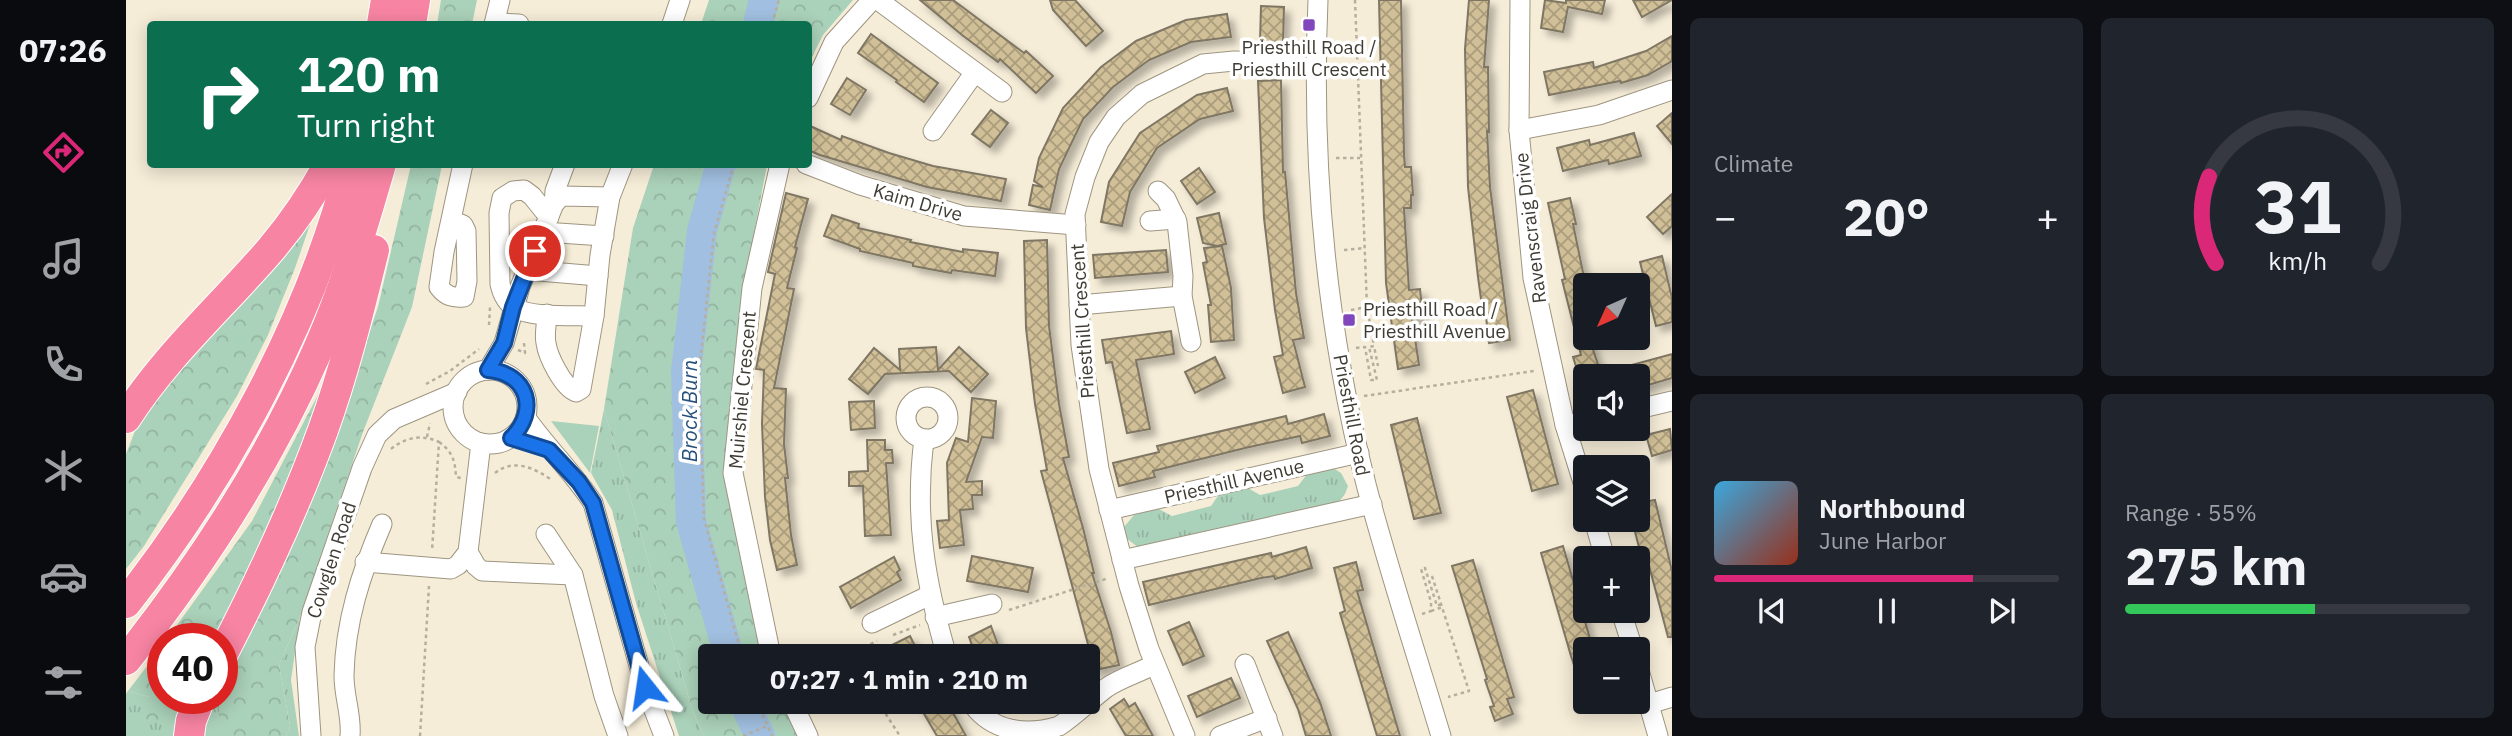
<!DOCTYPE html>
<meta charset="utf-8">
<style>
:root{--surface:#171b24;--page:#20242c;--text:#f1f3f6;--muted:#9ea1a6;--line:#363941;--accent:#db2777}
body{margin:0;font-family:"IBM Plex Sans",sans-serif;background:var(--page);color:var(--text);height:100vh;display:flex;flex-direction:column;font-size:26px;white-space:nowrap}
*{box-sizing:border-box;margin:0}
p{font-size:23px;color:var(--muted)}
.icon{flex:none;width:38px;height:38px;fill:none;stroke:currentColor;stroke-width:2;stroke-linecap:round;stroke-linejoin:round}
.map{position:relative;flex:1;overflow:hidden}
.sheet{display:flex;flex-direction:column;gap:18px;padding:18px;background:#0d0f14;width:840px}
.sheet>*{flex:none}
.hud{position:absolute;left:21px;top:21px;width:665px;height:147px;border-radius:7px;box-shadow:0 4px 18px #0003;background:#0b6e4f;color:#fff;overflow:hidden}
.needle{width:46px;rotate:225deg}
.fabs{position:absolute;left:1447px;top:273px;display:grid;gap:14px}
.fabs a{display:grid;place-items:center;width:77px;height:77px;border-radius:7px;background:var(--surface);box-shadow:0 4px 18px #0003;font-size:35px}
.speed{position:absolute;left:21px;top:623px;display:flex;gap:14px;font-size:35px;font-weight:700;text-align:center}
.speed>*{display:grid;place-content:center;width:91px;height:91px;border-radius:50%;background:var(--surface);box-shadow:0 4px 18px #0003;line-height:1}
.speed .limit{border:10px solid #d22;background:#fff;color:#111}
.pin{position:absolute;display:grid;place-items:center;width:60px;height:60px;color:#fff;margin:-30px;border:4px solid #fff;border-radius:50%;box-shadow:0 2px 7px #0007}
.me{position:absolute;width:77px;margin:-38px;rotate:345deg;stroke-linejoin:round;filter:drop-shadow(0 0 5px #0008)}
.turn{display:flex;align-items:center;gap:24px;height:147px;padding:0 35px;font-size:32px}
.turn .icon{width:91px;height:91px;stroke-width:2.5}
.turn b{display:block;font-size:49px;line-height:60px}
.big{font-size:52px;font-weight:800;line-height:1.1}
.sheet .widget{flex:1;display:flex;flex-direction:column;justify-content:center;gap:10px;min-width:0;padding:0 24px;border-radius:10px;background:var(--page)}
.sheet .dial{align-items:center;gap:0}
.dial svg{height:182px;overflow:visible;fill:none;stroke:var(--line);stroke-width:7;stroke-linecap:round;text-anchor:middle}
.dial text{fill:var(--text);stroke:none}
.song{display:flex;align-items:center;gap:21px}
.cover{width:84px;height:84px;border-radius:10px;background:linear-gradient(135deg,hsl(200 70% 55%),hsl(10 70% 35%))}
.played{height:7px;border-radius:4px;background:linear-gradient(90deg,var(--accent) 75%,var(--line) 75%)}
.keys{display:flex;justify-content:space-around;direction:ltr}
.heat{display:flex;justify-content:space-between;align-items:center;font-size:38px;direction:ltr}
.charge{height:10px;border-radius:5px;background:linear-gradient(90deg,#34c759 55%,var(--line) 0)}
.sheet .tiles{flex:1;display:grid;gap:18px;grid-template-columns:repeat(2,1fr)}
.trip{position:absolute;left:572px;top:644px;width:402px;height:70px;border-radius:7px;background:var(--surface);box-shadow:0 4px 18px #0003;font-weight:800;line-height:70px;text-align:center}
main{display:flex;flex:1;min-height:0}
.tab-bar{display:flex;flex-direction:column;width:126px;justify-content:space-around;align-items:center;background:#090b0e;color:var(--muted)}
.tab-bar .icon{width:49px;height:49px}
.tab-bar .selected{color:var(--accent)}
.tab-bar b{font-size:32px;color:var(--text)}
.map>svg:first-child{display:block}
.grass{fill:url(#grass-tufts)}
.forest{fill:url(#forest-crowns)}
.green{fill:#aad1b9}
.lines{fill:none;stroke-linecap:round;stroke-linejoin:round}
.river{stroke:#a1bfe0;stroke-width:30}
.building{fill:url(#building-cross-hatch);stroke:#7f7764;stroke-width:2;filter:url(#shadow)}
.minor-casing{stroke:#9e9581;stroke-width:21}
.highway-casing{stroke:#fff;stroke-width:32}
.path{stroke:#b6af9e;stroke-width:2.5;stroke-dasharray:3.5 3.5;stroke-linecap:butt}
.minor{stroke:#fff;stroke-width:19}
.highway{stroke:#f784a3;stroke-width:30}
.route-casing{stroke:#114b97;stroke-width:18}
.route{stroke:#1a73e8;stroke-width:12}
.poi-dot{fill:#8246bc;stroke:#fff;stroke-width:2.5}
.labels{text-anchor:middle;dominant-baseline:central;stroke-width:7;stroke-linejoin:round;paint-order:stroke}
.poi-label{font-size:19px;fill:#3f3c33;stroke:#fff}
.street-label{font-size:19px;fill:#3f3c33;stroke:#fff}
.water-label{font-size:21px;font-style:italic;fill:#26507c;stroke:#fff}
</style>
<main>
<nav class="tab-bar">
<b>07:26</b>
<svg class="icon selected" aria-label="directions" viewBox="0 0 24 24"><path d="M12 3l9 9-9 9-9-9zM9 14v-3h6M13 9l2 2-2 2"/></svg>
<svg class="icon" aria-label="music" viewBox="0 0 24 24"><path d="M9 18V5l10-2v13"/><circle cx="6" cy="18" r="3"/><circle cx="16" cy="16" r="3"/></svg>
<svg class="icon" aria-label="phone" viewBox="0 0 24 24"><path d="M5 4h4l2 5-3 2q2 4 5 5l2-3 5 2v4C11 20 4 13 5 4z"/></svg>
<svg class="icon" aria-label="climate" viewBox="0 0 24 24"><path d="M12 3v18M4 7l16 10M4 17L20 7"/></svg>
<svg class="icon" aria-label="car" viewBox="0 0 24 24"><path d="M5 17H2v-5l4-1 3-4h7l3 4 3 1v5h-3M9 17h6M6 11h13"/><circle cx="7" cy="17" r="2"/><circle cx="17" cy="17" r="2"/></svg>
<svg class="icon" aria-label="filters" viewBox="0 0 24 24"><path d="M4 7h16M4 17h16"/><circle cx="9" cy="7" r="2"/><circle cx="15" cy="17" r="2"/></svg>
</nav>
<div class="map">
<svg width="1546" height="736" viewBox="0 0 1546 736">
<defs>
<pattern id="grass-tufts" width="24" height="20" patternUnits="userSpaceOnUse" patternTransform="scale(1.75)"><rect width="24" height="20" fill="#aad1b9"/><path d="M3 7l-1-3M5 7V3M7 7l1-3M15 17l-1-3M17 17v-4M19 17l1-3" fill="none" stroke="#93b4a0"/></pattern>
<pattern id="forest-crowns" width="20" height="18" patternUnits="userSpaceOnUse" patternTransform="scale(1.75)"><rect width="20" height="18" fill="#aad1b9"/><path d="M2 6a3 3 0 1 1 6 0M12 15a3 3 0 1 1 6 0" fill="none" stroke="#93b4a0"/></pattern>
<pattern id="building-cross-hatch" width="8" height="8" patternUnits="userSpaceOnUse" patternTransform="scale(1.75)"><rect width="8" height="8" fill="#d1c097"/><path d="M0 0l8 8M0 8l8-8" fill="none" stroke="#ab9d7c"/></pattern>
<filter id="shadow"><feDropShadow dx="6" dy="6" stdDeviation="3.5" flood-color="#0004"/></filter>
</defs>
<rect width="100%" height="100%" fill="#f6edd8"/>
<g class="grass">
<path d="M 478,409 L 567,712 L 578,736 L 553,736 L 510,603 L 486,510 L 465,473 Z"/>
<path d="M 1207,468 L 1215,473 L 1222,486 L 1219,494 L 1212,503 L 1013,548 L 1000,538 L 998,527 L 1008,515 L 1031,508 L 1046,516 L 1085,506 L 1094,493 L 1120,487 L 1134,495 L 1172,486 L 1182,473 Z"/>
<path d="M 174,617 L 165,680 L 173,736 L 160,736 L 164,726 L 153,665 Z"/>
<path d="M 2,691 L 23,697 L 46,729 L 54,713 L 53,736 L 0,736 L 0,694 Z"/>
<path d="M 89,698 L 93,698 L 93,736 L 75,736 L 76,725 Z"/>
</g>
<g class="forest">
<path d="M 315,0 L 351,0 L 346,24 L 311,24 Z"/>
<path d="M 583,0 L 727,0 L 697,35 L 683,63 L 682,24 L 575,24 Z"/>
<path d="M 285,165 L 316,165 L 286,307 L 237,432 L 174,617 L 153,665 L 164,726 L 160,736 L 93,736 L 93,698 L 96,698 L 96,683 L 176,517 L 218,407 L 252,307 Z"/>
<path d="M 528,165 L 641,165 L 619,281 L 613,463 L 646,631 L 657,656 L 584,656 L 584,702 L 677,702 L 692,736 L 578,736 L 567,712 L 478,409 L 507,228 Z"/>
<path d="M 190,207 L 169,268 L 142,335 L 111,396 L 18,546 L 0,569 L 0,454 L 9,431 L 31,395 Z"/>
<path d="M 205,370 L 178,453 L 93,639 L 41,639 L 126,521 Z"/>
<path d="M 37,645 L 37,698 L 62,698 L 46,729 L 15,717 L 23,697 L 2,691 Z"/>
</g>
<path class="green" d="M 425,421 L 473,426 L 464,473 Z"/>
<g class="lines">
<g class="river">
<path d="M 632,24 L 638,0"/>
<path d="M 595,164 L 576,231 L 560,372 L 565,521 L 603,656"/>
<path d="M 618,702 L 634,736"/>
</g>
</g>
<g class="building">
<path d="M 794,0 L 827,0 L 898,53 L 900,51 L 927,76 L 910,93 L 874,59 L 872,62 L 836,35 Z"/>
<path d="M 924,0 L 949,0 L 977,31 L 960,46 L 927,10 Z"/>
<path d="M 1253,0 L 1275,0 L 1278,154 L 1279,167 L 1285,167 L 1287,195 L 1285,195 L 1285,208 L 1278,208 L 1283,290 L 1294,289 L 1297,317 L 1286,318 L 1293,365 L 1272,369 L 1260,283 Z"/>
<path d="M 1343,0 L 1363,0 L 1358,67 L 1362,67 L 1363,132 L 1361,131 L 1364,187 L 1384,340 L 1363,343 L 1358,299 L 1355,299 L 1352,277 L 1342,187 L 1339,49 Z"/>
<path d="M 1419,0 L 1440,3 L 1440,0 L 1479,0 L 1476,14 L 1442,7 L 1437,32 L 1415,28 Z"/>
<path d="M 1507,0 L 1546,0 L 1516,17 Z"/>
<path d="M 1135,6 L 1158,7 L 1157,43 L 1134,42 Z"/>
<path d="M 1101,14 L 1105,37 L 1065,42 L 1023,60 L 987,87 L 957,119 L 933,169 L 924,210 L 903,205 L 907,185 L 917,187 L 908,181 L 913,158 L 937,108 L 975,67 L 1010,41 L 1060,20 Z"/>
<path d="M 745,34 L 812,83 L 798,102 L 770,82 L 771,80 L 732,53 Z"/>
<path d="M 1546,36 L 1546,61 L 1522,75 L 1495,83 L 1494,81 L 1423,95 L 1418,72 L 1467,62 L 1468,68 L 1520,51 Z"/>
<path d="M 721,78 L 740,90 L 724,115 L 705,104 Z"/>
<path d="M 1155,80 L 1157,172 L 1159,172 L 1170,293 L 1178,338 L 1167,340 L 1179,387 L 1157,393 L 1148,357 L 1157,355 L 1149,310 L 1138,218 L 1132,81 Z"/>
<path d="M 1101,88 L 1107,111 L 1074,119 L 1031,148 L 1004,192 L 996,226 L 975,222 L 983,182 L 1014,133 L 1071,95 Z"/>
<path d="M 865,110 L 882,123 L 864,147 L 846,134 Z"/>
<path d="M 1546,113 L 1546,144 L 1531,126 Z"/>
<path d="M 682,125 L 715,140 L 716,136 L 763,153 L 807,166 L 880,179 L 875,201 L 801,187 L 694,155 L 682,150 Z"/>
<path d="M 1508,133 L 1515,156 L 1483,164 L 1482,160 L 1437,171 L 1431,148 L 1463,140 L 1464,145 Z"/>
<path d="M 1073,168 L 1089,192 L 1071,204 L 1055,181 Z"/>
<path d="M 660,193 L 682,199 L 669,247 L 671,248 L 661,288 L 668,289 L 648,388 L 660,389 L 658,444 L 662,478 L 659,478 L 665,535 L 671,565 L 651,570 L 644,540 L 639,497 L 636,424 L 638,370 L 630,369 L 649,274 L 642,272 Z"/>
<path d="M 1546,194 L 1546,226 L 1537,234 L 1521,217 Z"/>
<path d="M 1444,198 L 1450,224 L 1447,224 L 1460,287 L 1460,338 L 1463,338 L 1476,376 L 1453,376 L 1447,357 L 1455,355 L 1436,280 L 1439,279 L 1422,203 Z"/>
<path d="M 1093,213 L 1100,244 L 1091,246 L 1077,243 L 1071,218 Z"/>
<path d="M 706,215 L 733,224 L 732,228 L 785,240 L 784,242 L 837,252 L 837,249 L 872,253 L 869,276 L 826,270 L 825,273 L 787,266 L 787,263 L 734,251 L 734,249 L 698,236 Z"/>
<path d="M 921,240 L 923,326 L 933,404 L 943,457 L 937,458 L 957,528 L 968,573 L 966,573 L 985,632 L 993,665 L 969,670 L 915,471 L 921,470 L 909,404 L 900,328 L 898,241 Z"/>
<path d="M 1096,246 L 1105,288 L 1108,340 L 1085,342 L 1082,305 L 1085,305 L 1077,263 L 1081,262 L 1078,248 Z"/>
<path d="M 1040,250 L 1042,272 L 969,278 L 967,255 Z"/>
<path d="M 1536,256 L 1546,298 L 1546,322 L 1530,326 L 1514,262 Z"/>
<path d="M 1045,331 L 1048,354 L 1010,360 L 1024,429 L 1001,433 L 986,362 L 980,363 L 976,340 Z"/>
<path d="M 810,347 L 812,370 L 833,347 L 862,374 L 845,392 L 823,371 L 759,374 L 742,394 L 723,379 L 748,348 L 774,370 L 773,349 Z"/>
<path d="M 1546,354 L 1546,378 L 1512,388 L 1512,376 L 1481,376 L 1480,372 Z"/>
<path d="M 1089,357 L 1099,378 L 1069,393 L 1059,372 Z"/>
<path d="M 1407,390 L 1432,484 L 1406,491 L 1381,397 Z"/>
<path d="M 846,398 L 870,401 L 867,438 L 856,437 L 840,482 L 856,481 L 856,495 L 846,495 L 847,509 L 834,510 L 838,545 L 814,548 L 811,521 L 823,520 L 821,463 L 830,438 L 842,442 Z"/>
<path d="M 748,401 L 749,428 L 725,430 L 723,402 Z"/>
<path d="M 1198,414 L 1204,436 L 1176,443 L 1174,436 L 1119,448 L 1027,471 L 1029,477 L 993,486 L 987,463 L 1033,452 L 1031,446 L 1160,416 L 1162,424 Z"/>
<path d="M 1291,418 L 1315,513 L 1288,519 L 1265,425 Z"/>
<path d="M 1544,429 L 1546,450 L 1526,456 L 1520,435 Z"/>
<path d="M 741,440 L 759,440 L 759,450 L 766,450 L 767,463 L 760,463 L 765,535 L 739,536 L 737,486 L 723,486 L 723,472 L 742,471 Z"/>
<path d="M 1529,500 L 1546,571 L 1546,637 L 1542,637 L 1522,562 L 1517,563 L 1506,520 L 1512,520 L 1512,503 Z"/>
<path d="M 1437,546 L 1467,649 L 1460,649 L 1460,688 L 1456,689 L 1445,656 L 1415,553 Z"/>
<path d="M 1180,547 L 1186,568 L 1149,579 L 1148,576 L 1135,578 L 1023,605 L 1017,582 L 1145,553 L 1146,557 Z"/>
<path d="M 846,556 L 907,568 L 902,592 L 841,581 Z"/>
<path d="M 768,557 L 774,570 L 771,572 L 775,580 L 725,608 L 714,587 Z"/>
<path d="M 1347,560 L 1388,697 L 1381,699 L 1387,714 L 1369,721 L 1364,707 L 1368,706 L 1359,680 L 1361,679 L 1326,566 Z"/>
<path d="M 1230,562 L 1237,590 L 1231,591 L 1274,736 L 1251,736 L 1214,613 L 1219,611 L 1208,568 Z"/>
<path d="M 1063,622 L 1078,656 L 1057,665 L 1042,631 Z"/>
<path d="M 865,626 L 876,656 L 850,656 L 843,637 Z"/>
<path d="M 1162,632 L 1194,702 L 1205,736 L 1180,736 L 1172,709 L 1141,641 Z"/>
<path d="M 784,636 L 794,656 L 767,656 L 762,647 Z"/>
<path d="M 1105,678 L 1114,698 L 1071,717 L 1062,696 Z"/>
<path d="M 998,699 L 1003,707 L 1009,703 L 1027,736 L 1000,736 L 984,709 Z"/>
<path d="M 791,702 L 821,702 L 840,736 L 811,736 Z"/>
</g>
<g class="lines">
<g class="minor-casing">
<g id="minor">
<path d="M 752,0 L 876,92"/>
<path d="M 1192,0 C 1185,164 1200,329 1241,488 C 1263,571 1290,653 1315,736"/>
<path d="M 1394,0 L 1393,130 L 1407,278 L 1439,425 L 1460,492"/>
<path d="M 369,23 L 393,24"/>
<path d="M 368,24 L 374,0"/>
<path d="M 546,24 L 554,0"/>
<path d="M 682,98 L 708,42 L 746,0"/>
<path d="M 1393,130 L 1473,115 L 1546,90"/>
<path d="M 807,131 L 849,72"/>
<path d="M 680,164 L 734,185 L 838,216 L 950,225"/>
<path d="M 1032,191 L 1040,199 L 1051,222 L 1057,276 L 1056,296 L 1065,342"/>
<path d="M 428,204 L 429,191 L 439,164"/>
<path d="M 423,217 L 406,196 L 398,190 L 387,191 L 376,198 L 373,213 L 374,284 C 376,293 381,303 389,308 C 406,318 448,315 468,316"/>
<path d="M 325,220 L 337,225 L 340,231 L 341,281 L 338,297 C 326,298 320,296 313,287 L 318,252 L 337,164"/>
<path d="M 1024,221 L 1050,219"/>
<path d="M 417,232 L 478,236"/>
<path d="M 401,270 L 472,276"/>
<path d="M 953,305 L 1056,296"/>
<path d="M 421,314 C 421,323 418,334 420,343 C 422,357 437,387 450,392 L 455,389 L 468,316 L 474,255 L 484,197 L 497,164"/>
<path d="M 362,370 L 378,343 L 394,287 L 428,204 L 435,196 L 484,197"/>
<circle cx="364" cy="407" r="37"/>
<circle cx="801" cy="418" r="21"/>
<path d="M 1512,409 L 1546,401"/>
<path d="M 400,418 C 421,448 447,472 467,503 L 519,687 L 538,736"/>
<path d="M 1439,425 L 1460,421"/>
<path d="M 798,439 C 788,517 799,582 821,656"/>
<path d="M 983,510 L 1233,453"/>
<path d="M 1468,520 L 1479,558"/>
<path d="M 420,534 L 447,575 L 478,696 L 492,736"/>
<path d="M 342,552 L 350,566 L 356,571 L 447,575"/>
<path d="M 996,560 L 1246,504"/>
<path d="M 239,562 L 325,569 L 332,565 L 342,552 L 355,443"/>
<path d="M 1495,611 L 1507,649"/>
<path d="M 809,617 L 866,604"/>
<path d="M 746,623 L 804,595"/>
<path d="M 645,656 L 607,473 L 626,288 L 654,164"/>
<path d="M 1119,664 L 1147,736"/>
<path d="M 1512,667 L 1532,736"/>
<path d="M 666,702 L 682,736"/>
<path d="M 845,702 C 865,732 900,736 933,726 C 950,715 964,700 980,688 C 994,678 1013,673 1029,664"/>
<path d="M 1523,704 L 1546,697"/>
<path d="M 185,736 L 179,647 L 186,612 L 236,468 L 251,435 L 268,419 L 331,392"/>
<path d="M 224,736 C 226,716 218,697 218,676 C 219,622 235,573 256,524"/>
<path d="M 1059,736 L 1023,649 L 1003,586 L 973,469 L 955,345 L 949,214 L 959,177 L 973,142 L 990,117 L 1016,94 L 1077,64 L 1108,61 L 1153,62 L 1190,69"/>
<path d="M 1094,736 L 1141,718"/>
</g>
</g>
<g class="highway-casing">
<g id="highway">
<path d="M 256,24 L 260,0"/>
<path d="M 285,24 L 289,0"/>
<path d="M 0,418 C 40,355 97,305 145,249 C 167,223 186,195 203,164"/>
<path d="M 0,603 C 99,477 185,320 225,164"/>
<path d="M 96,655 C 134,582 169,507 197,430 C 218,372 233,311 248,250"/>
<path d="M 0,660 C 77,563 144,460 193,347 C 219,288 237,226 255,164"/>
<path d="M 63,736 L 65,721 L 74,698"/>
</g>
</g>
<g class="path">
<path d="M 1229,0 L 1241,307"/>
<path d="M 646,24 L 653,0"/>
<path d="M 1207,66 L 1231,67"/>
<path d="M 1210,158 L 1234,158"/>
<path d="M 608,164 L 588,233 L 573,373 L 578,519 L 616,656"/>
<path d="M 1218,250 L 1239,248"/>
<path d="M 1225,310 L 1241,307 L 1248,346"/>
<path d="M 363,325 L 364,307"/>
<path d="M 1230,348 L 1239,347 L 1245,380 L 1251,380 L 1243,347 L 1248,346 L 1252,366"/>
<path d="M 392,350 L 399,353 L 398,343"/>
<path d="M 300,384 L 324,371 L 353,349"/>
<path d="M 1238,396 L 1408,371"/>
<path d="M 301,437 L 304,423"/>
<path d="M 313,442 C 327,452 329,461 330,477 L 335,478"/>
<path d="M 265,449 C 280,437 296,434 313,442 L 306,551"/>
<path d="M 369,473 C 388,458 408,468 426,480"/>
<path d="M 1306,576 L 1343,691 L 1322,697"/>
<path d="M 883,610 L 983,578"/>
<path d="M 1305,611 L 1317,607"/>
<path d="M 1296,614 L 1305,611 L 1305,602 L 1295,569 L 1299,568 L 1311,606 L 1315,604"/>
<path d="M 767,635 L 794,625"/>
<path d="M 719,656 L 751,641"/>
<path d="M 631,702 L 646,736"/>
<path d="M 752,702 L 774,736"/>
<path d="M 294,736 L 303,586"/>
<path d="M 617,736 L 641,726"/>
</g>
<use href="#minor" class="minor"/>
<use href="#highway" class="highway"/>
</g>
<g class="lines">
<g class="route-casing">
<path id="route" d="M 409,251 L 387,307 L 378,343 L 362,370 C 402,373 413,411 385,438 L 423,450 L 453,482 L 467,503 L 519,687"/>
</g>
<use href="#route" class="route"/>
</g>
<g class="poi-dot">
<rect x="1176" y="18" width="14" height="14" rx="3.5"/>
<rect x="1216" y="313" width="14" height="14" rx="3.5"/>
</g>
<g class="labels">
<g class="poi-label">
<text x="1183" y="47">Priesthill Road /<tspan x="1183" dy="22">Priesthill Crescent</tspan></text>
<text x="1237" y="309" text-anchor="start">Priesthill Road /<tspan x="1237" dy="22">Priesthill Avenue</tspan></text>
</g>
<g class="street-label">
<text transform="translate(792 202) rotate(16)">Kaim Drive</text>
<text transform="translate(1404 228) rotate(-97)">Ravenscraig Drive</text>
<text transform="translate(956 321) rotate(-94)">Priesthill Crescent</text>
<text transform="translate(616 390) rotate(-85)">Muirshiel Crescent</text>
<text transform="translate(1226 415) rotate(79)">Priesthill Road</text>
<text transform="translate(1108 481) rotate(-13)">Priesthill Avenue</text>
<text transform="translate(205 560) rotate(-72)">Cowglen Road</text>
</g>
<g class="water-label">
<text transform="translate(563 411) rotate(-90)">Brock Burn</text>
</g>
</g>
</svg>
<div class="fabs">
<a><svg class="needle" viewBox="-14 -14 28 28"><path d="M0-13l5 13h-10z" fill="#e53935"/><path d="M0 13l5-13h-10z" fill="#9ea1a6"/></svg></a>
<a><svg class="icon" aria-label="sound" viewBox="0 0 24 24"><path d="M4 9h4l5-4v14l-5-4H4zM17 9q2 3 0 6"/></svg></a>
<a><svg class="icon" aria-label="layers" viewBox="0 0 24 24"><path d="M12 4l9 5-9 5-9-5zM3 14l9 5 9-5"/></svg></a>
<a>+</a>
<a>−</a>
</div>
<div class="speed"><div class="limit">40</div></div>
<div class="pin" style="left:409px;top:251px;background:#d93025"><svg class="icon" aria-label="arrive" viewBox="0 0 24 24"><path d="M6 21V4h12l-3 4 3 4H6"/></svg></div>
<svg class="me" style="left:519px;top:687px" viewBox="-20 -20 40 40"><path d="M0-17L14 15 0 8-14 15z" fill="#1a73e8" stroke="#fff" stroke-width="4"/></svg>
<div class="trip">07:27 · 1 min · 210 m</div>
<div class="hud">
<div class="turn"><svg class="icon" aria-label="right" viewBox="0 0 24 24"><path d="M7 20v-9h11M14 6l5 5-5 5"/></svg><div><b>120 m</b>Turn right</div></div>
</div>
</div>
<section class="sheet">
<div class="tiles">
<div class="widget"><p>Climate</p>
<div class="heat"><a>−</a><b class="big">20°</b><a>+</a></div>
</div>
<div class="widget dial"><svg viewBox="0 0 100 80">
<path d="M14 69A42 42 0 1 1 86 69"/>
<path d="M14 69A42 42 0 0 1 11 31" stroke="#db2777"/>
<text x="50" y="56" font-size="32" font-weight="700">31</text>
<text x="50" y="72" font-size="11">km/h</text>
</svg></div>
<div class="widget">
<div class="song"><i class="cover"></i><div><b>Northbound</b><p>June Harbor</p></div></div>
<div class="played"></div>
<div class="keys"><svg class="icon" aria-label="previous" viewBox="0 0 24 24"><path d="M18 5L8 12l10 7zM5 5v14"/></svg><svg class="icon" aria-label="pause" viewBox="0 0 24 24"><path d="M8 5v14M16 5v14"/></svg><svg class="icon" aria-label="next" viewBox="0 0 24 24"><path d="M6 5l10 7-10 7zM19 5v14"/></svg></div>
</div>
<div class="widget"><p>Range · 55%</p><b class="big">275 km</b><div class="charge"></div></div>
</div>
</section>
</main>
